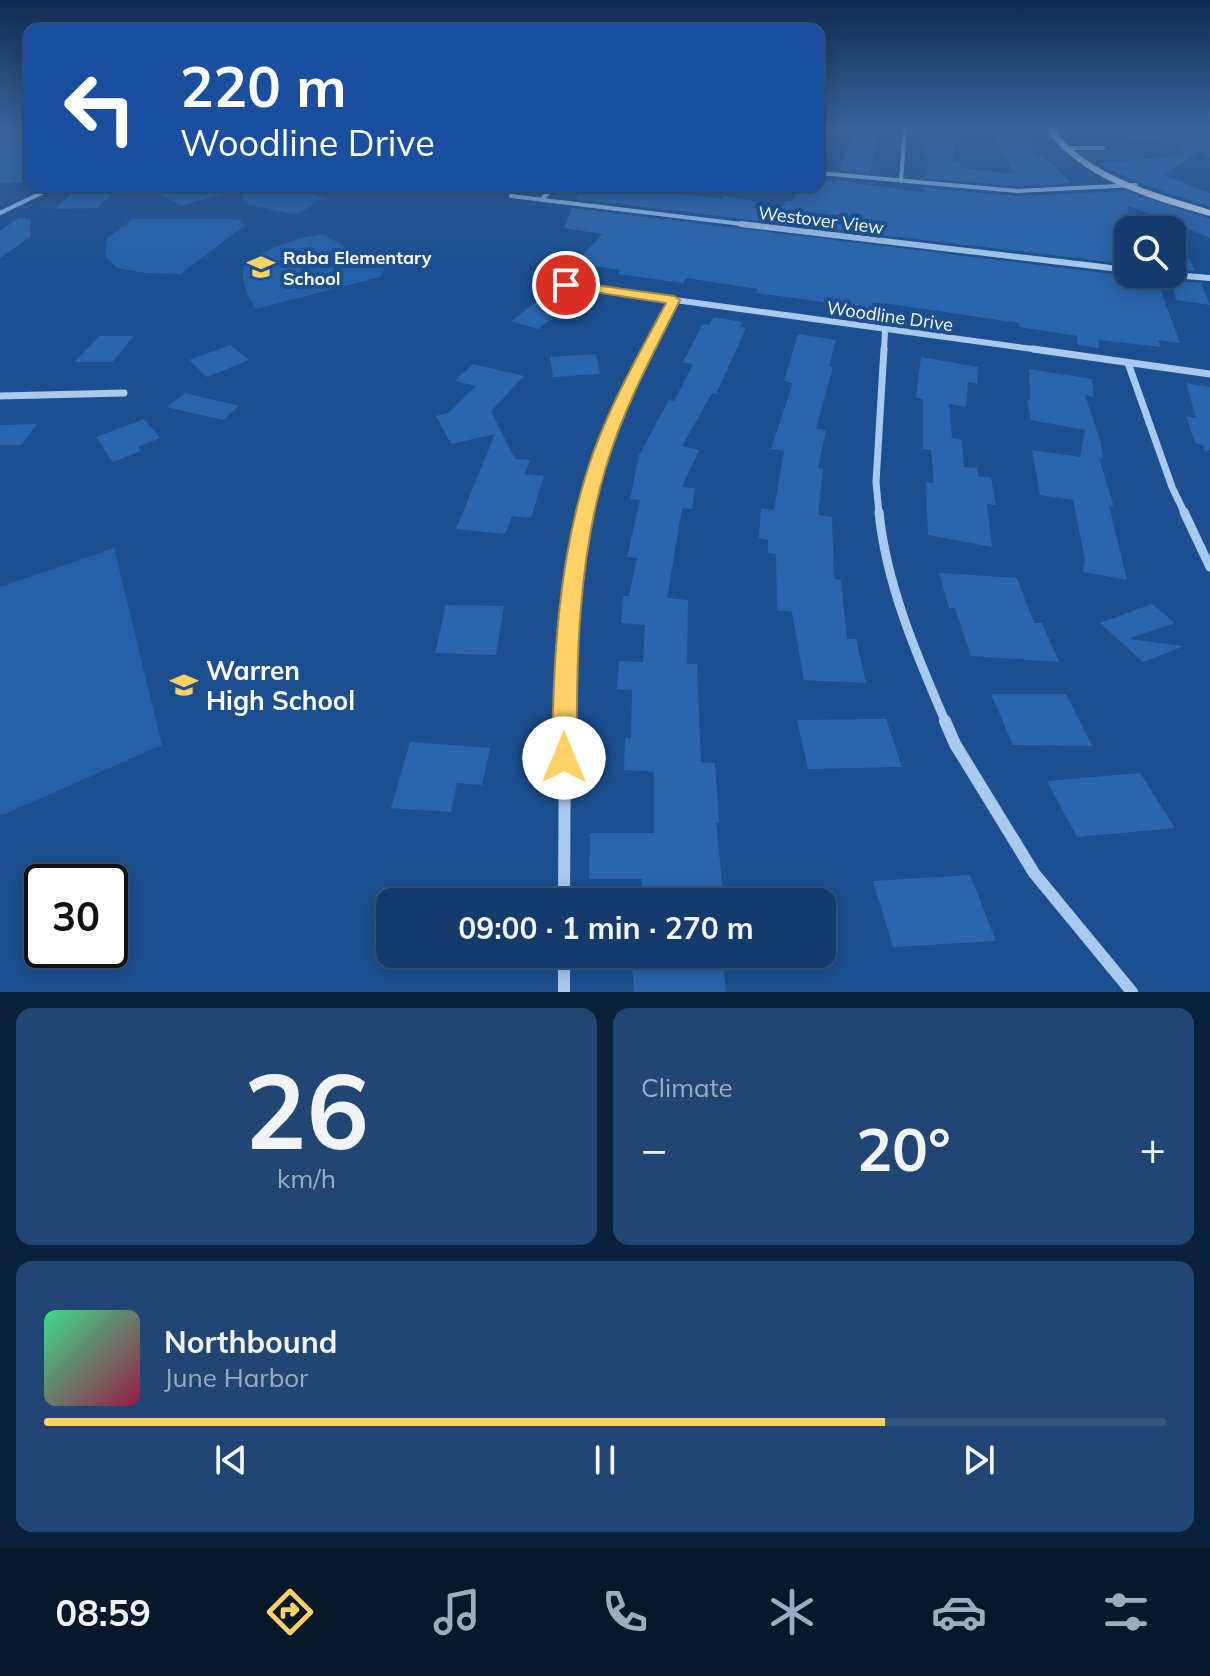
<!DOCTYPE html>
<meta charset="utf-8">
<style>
:root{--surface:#143b6b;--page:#214673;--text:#f1f3f6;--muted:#9dadc1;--line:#33557e;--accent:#ffd166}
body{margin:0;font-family:Mulish,sans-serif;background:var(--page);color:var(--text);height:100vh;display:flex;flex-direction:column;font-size:30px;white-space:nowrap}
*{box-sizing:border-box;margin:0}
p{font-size:26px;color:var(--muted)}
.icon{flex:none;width:44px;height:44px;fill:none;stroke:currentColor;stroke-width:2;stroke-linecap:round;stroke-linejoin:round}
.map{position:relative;height:992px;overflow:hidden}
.panel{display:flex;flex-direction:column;gap:16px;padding:16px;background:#0b203b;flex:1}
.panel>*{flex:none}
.top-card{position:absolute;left:24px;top:24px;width:800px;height:168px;border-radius:16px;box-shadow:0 4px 20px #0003,0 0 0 2px var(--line);background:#1a4fa0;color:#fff;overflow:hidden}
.controls{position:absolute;left:1114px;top:216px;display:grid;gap:16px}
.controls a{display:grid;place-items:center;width:72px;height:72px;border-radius:16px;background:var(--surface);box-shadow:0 4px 20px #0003,0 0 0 2px var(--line);font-size:40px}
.speed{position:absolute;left:24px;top:864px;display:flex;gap:16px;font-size:40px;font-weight:700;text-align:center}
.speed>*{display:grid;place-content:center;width:104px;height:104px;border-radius:50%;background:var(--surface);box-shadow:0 4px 20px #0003,0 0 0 2px var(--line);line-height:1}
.speed .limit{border:4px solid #111;border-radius:12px;background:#fff;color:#111}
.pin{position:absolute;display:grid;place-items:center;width:68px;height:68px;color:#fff;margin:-34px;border:4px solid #fff;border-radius:50%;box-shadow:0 2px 8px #0007}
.me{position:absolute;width:88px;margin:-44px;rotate:0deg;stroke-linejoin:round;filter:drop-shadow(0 0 6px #0008)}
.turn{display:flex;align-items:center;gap:28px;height:168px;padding:0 24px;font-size:36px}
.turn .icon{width:104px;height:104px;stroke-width:2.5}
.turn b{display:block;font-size:56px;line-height:68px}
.big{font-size:60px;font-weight:700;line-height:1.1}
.panel .widget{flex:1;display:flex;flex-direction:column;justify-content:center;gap:12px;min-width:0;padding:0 28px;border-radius:16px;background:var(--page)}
.panel .dial{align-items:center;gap:0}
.dial b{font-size:104px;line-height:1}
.song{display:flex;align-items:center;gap:24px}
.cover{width:96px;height:96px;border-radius:12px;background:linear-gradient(135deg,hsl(150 70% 55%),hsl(340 70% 35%))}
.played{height:8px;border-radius:4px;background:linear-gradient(90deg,var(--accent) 75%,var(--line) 75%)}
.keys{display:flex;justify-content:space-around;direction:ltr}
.heat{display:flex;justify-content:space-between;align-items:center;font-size:44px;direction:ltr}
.panel .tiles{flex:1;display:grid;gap:16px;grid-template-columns:1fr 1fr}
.widget:last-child{grid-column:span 2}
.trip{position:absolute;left:376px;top:888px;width:460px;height:80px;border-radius:16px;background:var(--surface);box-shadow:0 4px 20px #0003,0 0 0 2px var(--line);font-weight:700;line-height:80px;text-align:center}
.dock{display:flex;height:128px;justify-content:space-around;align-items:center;background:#08182b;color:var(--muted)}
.dock .icon{width:56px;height:56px}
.dock .selected{color:var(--accent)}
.dock b{font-size:36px;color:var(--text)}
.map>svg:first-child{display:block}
.green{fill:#2461a8}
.building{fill:#2a66ad}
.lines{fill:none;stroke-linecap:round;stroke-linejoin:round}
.street-far4{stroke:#a9c9ee;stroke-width:4}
.street-far3{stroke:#a9c9ee;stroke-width:6}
.street-far2{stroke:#a9c9ee;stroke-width:7}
.street-far1{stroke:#a9c9ee;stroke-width:9}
.street{stroke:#a9c9ee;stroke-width:12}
.secondary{fill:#d6e6fa;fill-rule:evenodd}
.route{fill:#ffd166;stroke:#a68842;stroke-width:2}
.labels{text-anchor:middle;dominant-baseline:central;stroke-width:8;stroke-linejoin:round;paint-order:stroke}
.far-street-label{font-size:18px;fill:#fff;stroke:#1b4f8f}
.far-poi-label{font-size:18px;font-weight:bold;fill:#fff;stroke:#1b4f8f;text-anchor:start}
.near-poi-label{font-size:26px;font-weight:bold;fill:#fff;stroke:#1b4f8f;text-anchor:start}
</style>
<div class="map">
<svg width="1210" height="992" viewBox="0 0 1210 992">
<rect width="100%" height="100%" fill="#1b4f8f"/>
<g class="green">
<path d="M 249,186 L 285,186 L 289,189 L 297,187 L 323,198 C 315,203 304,212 295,214 C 292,214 253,205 245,204 L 240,188 Z"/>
<path d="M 132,219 L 228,219 L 241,220 L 245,225 L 181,274 L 146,273 L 117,268 L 105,256 L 107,238 Z"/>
<path d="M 322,234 L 385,268 L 380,277 L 256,309 C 246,293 241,283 244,264 C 269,247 293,239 322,234 Z"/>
<path d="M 114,548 L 162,745 L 0,816 L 0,587 Z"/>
</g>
<g class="building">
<path d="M 11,127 L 30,127 L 30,182 L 0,183 L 0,133 Z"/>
<path d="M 857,127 L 878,127 L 876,135 L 879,135 L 870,173 L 839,170 Z"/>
<path d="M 928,127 L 955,127 L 953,161 L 960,161 L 960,168 L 1014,174 L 990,127 L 1015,127 L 1015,132 L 1029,143 L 1036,156 L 1043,156 L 1072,183 L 1017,186 L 925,178 L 929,159 L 925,158 L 924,152 Z"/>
<path d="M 1128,127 L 1210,129 L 1210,158 L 1198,152 L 1164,175 L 1210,193 L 1210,207 L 1147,186 L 1098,164 L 1183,155 L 1183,145 L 1128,139 Z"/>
<path d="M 836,180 L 903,190 L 923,192 L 924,188 L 1017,196 L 1082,193 L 1084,195 L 1084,193 L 1125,191 L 1210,219 L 1210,238 L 1172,222 L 1195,271 L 1172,269 L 1172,222 L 1128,206 L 1128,264 L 576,199 L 582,186 L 613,186 L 722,199 L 724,196 L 784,206 L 786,201 L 792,201 L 800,186 L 818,186 L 818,181 L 835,182 Z"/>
<path d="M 81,186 L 122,186 L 97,208 L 54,209 Z"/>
<path d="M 145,186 L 232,186 L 233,191 L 181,206 Z"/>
<path d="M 572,208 L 1128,276 L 1128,284 L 1160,288 L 1180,343 L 1158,340 L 1161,347 L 1098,340 L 1099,348 L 1078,345 L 1077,336 L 1019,327 L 1019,323 L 883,303 L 881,310 L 756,293 L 758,289 L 686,278 L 683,283 L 618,274 L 620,270 L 576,263 L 602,234 L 564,228 Z"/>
<path d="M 19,218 L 30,219 L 30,237 L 0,258 L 0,231 Z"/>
<path d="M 1172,281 L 1201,283 L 1210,305 L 1176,300 Z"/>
<path d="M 536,302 L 563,310 L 538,329 L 511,321 Z"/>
<path d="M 714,317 L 742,322 L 740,327 L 746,328 L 716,394 L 712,393 L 682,446 L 699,450 L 682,487 L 695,488 L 692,509 L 682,508 L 667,598 L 688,600 L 687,664 L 697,664 L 701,762 L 715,763 L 719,823 L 716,822 L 724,902 L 642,902 L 642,879 L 589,879 L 590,833 L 654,833 L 654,772 L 624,770 L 625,738 L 631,738 L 632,690 L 617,689 L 619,661 L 643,662 L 645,625 L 621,623 L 623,596 L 629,596 L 637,558 L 627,557 L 640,500 L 630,499 L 639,455 L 669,400 L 674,401 L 693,364 L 683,362 L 703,324 L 709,325 Z"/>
<path d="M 798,334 L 836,340 L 829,366 L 833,367 L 816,429 L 826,430 L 818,468 L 823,469 L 818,515 L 832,517 L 834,579 L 841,580 L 847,639 L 856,639 L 866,683 L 804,680 L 792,612 L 777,610 L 776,554 L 768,553 L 768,540 L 759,538 L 761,508 L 774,510 L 784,451 L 771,449 L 793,383 L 784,381 Z"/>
<path d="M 99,336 L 134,336 L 112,362 L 75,362 Z"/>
<path d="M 230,345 L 249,360 L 207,377 L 189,360 Z"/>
<path d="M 596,354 L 600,374 L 553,377 L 550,357 Z"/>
<path d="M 921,357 L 978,367 L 977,384 L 968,382 L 966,407 L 949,404 L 952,438 L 962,440 L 964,467 L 977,468 L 978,476 L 991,478 L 996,505 L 987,504 L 992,547 L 928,535 L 926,482 L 934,483 L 931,450 L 923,449 L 923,399 L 916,398 Z"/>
<path d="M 473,364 L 524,376 L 491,411 L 515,459 L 530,460 L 525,474 L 544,476 L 531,518 L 512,516 L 505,534 L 456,529 L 495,434 L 451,444 L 436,416 L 448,413 L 476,386 L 455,381 Z"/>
<path d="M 1029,369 L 1092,379 L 1094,397 L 1085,395 L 1100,440 L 1103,459 L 1099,458 L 1114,507 L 1109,506 L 1127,580 L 1083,572 L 1085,560 L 1073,500 L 1040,495 L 1032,450 L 1080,457 L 1085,430 L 1031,420 L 1027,400 L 1030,401 Z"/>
<path d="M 1186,383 L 1210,387 L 1210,450 L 1205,451 L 1203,445 L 1195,443 L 1186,416 L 1196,418 Z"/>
<path d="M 185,393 L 239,406 L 223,420 L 167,407 Z"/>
<path d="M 144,419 L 160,438 L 138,447 L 141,451 L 113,462 L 96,437 Z"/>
<path d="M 37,424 L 21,445 L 0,445 L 0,425 Z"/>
<path d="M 939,573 L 1017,578 L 1034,623 L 1042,623 L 1059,662 L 971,656 L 955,608 L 949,608 Z"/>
<path d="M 1152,604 L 1175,623 L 1128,639 L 1184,646 L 1143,662 L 1100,623 Z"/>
<path d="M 446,605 L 504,606 L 496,655 L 435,653 Z"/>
<path d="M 991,694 L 1066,694 L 1092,746 L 1013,745 Z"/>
<path d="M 886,719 L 902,767 L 808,769 L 797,720 Z"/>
<path d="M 410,742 L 490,748 L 482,785 L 457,783 L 451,812 L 391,808 Z"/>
<path d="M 1140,773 L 1175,828 L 1077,837 L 1047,781 Z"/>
<path d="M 970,875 L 996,941 L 893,947 L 873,881 Z"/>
<path d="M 631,954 L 722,954 L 726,992 L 634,992 Z"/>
</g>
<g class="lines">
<g class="street-far4">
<path d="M 1063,148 L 1103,148"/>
<path d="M 818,173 L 1017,191 L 1136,185"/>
<path d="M 901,181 L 905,127"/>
<path d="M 511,196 L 758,226"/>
<path d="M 542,199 L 555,186"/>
<path d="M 0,213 L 56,186"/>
</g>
<g class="street-far3">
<path d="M 741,224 L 1128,270"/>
<path d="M 1162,274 L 1210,278"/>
<path d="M 566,285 L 1047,351"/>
<path d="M 647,351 L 674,300"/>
<path d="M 884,351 L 885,330"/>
</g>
<g class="street-far2">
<path d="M 1033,349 L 1210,374"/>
<path d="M 1128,363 L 1172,487 L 1185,514"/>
<path d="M 0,396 L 124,393"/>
<path d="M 586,514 L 605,444 L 648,349"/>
<path d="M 879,514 L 876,482 L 884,349"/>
</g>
<g class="street-far1">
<path d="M 879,512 C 886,584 917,656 946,723"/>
<path d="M 1184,512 L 1210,567"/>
<path d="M 565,723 L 569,637 L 586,512"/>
</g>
<g class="street">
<path d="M 945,721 L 955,744 L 1034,873 L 1132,992"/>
<path d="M 564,902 L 565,721"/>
<path d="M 564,954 L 564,992"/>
</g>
<path class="secondary" d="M 1045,127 L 1053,127 C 1085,176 1157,193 1210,210 L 1210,216 C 1154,200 1078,179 1045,127 Z"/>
</g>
<linearGradient id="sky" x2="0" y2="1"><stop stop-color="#0f2b4f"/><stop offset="0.48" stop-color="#39639b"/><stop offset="1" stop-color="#39639b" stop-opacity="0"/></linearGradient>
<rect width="1210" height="266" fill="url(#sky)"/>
<path class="route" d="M 566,281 L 674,296 L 680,300 C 653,354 623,409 606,467 C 578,558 576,664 577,758 L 573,766 L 564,769 L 555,766 L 552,758 C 553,662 558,561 588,468 C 606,411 638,356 666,303 L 562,287 L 560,285 Z"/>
<defs>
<g id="school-bare" transform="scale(2.16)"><path d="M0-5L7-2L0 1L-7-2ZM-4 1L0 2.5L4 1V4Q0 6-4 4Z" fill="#ffd166" stroke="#1b4f8f" stroke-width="2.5" paint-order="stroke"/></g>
</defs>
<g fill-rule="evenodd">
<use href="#school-bare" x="261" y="267"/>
<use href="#school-bare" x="184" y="685"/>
</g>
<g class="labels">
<g class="far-street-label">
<text transform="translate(821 220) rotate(7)">Westover View</text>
<text transform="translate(890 316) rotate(8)">Woodline Drive</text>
</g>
<g class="far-poi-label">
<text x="283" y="257">Raba Elementary<tspan x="283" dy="21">School</tspan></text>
</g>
<g class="near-poi-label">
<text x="206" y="670">Warren<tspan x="206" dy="30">High School</tspan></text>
</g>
</g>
</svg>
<div class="controls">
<a><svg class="icon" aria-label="search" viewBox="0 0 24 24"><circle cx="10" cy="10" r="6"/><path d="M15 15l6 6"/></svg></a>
</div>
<div class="speed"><div class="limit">30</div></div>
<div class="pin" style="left:566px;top:285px;background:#d93025"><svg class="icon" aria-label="arrive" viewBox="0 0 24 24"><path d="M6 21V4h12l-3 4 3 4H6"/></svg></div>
<svg class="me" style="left:564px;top:758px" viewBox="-20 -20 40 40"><circle r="19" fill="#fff"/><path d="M0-13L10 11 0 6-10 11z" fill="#ffd166"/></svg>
<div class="trip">09:00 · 1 min · 270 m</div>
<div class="top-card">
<div class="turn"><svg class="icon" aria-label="left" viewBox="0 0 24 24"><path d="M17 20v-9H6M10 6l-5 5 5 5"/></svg><div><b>220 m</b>Woodline Drive</div></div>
</div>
</div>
<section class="panel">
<div class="tiles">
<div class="widget dial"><b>26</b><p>km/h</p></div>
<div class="widget"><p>Climate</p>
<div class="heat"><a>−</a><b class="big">20°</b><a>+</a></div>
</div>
<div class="widget">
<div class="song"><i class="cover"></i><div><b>Northbound</b><p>June Harbor</p></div></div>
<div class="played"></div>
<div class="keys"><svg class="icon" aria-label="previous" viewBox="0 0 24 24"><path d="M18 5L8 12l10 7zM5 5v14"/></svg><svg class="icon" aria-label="pause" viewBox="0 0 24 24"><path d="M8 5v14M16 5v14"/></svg><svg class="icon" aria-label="next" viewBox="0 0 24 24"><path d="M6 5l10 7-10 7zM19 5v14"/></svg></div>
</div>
</div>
</section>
<nav class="dock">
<b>08:59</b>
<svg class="icon selected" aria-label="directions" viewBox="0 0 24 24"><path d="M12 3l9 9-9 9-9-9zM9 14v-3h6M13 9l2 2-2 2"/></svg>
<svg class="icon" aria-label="music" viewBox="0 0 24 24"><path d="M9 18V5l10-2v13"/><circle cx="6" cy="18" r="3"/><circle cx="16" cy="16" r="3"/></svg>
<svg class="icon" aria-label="phone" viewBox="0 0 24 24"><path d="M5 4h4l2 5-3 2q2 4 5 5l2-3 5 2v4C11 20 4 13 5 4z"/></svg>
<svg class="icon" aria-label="climate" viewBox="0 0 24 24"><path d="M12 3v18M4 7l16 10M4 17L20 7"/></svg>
<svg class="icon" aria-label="car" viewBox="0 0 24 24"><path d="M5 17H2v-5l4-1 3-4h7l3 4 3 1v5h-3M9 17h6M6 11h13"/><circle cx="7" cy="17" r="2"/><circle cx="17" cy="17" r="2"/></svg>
<svg class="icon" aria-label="filters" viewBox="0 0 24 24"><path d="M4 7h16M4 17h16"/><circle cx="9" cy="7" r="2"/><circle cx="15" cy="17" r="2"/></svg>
</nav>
